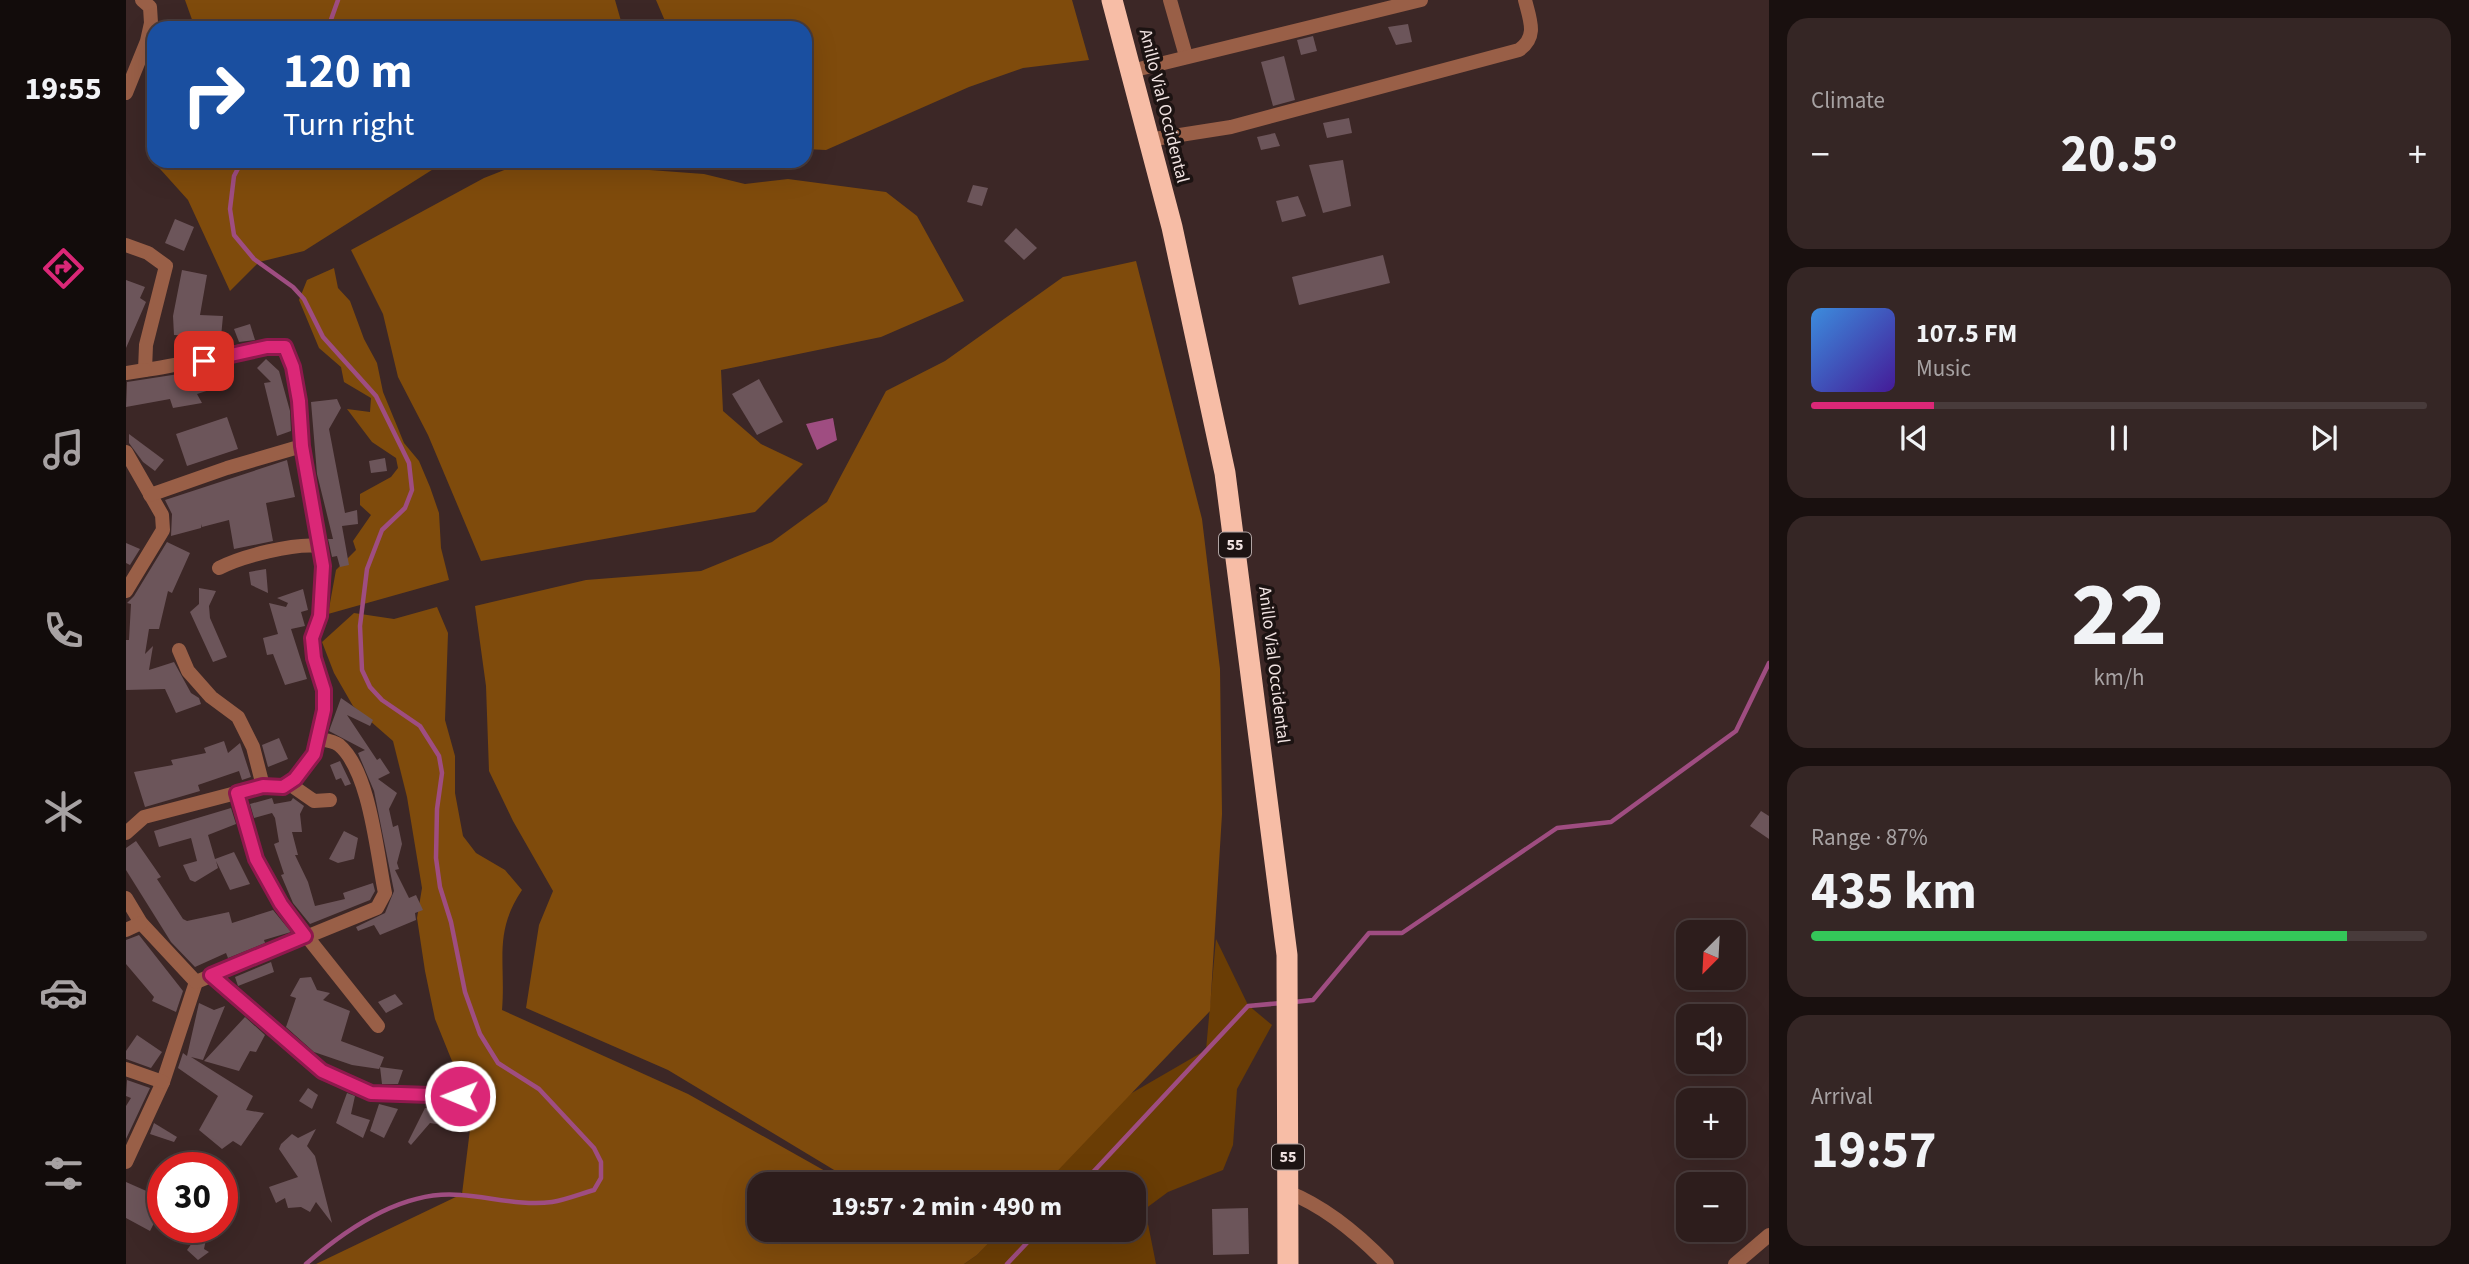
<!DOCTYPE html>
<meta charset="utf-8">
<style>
:root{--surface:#2d1d1c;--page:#352625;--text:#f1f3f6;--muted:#a7a2a3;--line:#483b3b;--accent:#db2777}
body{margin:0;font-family:"Source Sans 3",sans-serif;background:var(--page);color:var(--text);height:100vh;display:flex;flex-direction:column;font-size:26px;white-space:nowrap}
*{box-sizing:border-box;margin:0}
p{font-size:23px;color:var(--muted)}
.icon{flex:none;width:38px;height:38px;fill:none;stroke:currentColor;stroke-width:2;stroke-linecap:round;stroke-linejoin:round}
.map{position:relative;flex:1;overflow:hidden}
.details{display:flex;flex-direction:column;gap:18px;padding:18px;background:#19100f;width:700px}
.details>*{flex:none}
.top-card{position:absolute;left:21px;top:21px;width:665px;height:147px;border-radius:21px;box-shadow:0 7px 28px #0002,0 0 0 2px var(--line);background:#1a4fa0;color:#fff;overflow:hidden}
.needle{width:46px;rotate:204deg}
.buttons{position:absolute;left:1550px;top:920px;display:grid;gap:14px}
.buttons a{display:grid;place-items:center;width:70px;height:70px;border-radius:14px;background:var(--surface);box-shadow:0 7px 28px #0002,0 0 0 2px var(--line);font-size:35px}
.speed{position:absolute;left:21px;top:1152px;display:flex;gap:14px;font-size:35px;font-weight:700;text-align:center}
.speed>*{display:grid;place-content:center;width:91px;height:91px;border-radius:50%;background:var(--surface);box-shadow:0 7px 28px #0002,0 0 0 2px var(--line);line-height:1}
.speed .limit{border:10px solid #d22;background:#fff;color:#111}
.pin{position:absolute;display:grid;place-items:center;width:60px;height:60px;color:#fff;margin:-30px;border-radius:14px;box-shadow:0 4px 10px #0006}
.me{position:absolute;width:77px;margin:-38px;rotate:271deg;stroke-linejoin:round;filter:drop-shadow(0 0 5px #0008)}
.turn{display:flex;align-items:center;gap:24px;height:147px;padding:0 21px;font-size:32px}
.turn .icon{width:91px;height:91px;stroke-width:2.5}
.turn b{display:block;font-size:49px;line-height:60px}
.big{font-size:52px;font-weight:700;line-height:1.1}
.details .widget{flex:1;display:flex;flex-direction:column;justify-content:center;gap:10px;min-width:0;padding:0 24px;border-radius:21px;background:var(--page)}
.details .dial{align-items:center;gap:0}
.dial b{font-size:91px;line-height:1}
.song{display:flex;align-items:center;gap:21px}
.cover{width:84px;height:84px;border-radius:10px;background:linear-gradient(135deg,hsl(210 70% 55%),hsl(260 70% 35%))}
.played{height:7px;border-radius:4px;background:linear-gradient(90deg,var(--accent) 20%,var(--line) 20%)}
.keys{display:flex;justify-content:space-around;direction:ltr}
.heat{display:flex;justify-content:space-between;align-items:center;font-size:38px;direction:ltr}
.charge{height:10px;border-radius:5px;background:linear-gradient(90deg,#34c759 87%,var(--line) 0)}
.trip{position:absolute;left:621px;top:1172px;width:399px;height:70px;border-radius:21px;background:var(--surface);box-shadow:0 7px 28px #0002,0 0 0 2px var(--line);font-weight:700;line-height:70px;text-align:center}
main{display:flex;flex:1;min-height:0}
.menu{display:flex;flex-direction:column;width:126px;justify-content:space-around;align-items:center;background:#120c0b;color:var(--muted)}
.menu .icon{width:49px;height:49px}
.menu .active{color:var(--accent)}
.menu b{font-size:32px;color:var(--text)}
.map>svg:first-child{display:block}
.green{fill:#6a3d05}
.forest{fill:#7f4b0c}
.water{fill:#9f4d81}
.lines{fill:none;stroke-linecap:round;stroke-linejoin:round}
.stream{stroke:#9f4d81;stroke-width:4.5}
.building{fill:#6c555a}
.street{stroke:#995f47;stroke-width:14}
.highway{stroke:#f7bda6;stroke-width:21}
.route-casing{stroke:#8e194d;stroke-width:18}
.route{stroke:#db2777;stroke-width:12}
.labels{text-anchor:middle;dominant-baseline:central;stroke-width:7;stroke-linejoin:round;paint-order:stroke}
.shield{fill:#1c1312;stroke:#b0a4a3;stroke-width:2}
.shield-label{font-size:16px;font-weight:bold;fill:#f0e2e1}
.street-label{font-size:18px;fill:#f0e2e1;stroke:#1c1312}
</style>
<main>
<nav class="menu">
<b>19:55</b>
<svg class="icon active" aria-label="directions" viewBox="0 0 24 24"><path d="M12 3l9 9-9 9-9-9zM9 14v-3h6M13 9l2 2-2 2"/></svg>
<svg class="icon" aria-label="music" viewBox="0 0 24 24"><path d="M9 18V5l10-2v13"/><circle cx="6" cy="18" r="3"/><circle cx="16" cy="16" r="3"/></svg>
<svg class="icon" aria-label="phone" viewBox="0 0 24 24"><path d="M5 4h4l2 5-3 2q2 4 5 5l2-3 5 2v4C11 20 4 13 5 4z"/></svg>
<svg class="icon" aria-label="climate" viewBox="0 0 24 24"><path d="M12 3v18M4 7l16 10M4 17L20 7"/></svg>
<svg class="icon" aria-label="car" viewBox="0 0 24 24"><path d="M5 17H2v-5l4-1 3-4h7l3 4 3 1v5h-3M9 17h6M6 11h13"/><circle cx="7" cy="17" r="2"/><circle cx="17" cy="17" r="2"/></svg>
<svg class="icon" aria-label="filters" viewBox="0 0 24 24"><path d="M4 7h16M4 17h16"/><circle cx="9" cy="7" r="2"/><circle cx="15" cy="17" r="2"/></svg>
</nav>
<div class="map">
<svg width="1643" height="1264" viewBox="0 0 1643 1264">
<rect width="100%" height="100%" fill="#3c2726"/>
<path class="green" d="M 1090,939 L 1122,1005 L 1146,1025 L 1111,1089 L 1107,1145 L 1097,1170 L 1042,1192 L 1019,1209 L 1030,1264 L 838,1264 L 851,1255 L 874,1230 L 1008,1230 L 1008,1185 L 916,1185 L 992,1101 L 1080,1050 Z"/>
<g class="forest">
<path d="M 59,0 L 489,0 L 497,28 L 69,28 Z"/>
<path d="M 530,0 L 946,0 L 963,60 L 897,68 L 843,87 L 700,150 L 679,149 L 679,28 L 542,28 Z"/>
<path d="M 28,113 L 28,161 L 320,161 L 178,251 L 133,262 L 104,291 L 62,200 L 26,160 Z"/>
<path d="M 401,161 L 578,174 L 619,184 L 662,179 L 760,192 L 791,216 L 838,301 L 755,337 L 595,370 L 597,411 L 635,444 L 677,464 L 629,512 L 355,561 L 302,435 L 272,377 L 257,314 L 225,250 L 358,178 Z"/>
<path d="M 1010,261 L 1076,519 L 1094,669 L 1096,814 L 1084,1011 L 918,1185 L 733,1185 L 542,1070 L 400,1008 L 413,925 L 427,891 L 387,821 L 363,771 L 360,686 L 349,606 L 460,580 L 575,571 L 646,542 L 701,502 L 760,391 L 819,361 L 937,277 Z"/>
<path d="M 208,268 L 212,288 L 224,301 L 238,339 L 251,363 L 257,392 L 278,443 L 293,461 L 304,487 L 313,513 L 315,548 L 323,580 L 202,614 L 210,570 L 230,550 L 227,541 L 245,515 L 234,505 L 234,494 L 265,477 L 272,468 L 270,458 L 246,442 L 221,409 L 244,412 L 245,398 L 218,382 L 215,367 L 193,348 L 173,300 L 181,280 Z"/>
<path d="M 311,607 L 322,633 L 319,720 L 329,756 L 329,793 L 337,836 L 350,853 L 379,870 L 396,890 C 367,933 380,962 376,1010 L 562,1094 L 724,1185 L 634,1185 L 634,1230 L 806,1230 L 823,1240 L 809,1230 L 875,1230 L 851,1255 L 838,1264 L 190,1264 L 336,1194 L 351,1073 L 328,1066 L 309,1019 L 299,971 L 291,918 L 296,888 L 281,797 L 267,741 L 227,706 L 208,673 L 196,642 L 228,613 L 268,619 Z"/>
</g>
<path class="water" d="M 707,418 L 711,440 L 691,450 L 680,424 Z"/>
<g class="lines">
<g class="stream">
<path d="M 202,28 L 212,0"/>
<path d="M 116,161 L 108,176 L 104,209 L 108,235 L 128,259 L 167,287 L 178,299 L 197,337 L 250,396 L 283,463 L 286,490 L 279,508 L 256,530 L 241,569 L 234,626 L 236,670 L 244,687 L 256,700 L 294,726 L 313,756 L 316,773 L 311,809 L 310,858 L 314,887 L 325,922 L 339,992 L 354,1034 L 372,1063 L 413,1089 L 468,1148 L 475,1162 L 475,1178 L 468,1190 C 454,1194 440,1200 426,1202 C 396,1206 364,1197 335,1195 C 278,1189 220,1229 180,1264"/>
<path d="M 1168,1002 L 1187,1000 L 1243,933 L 1276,933 L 1431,828 L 1485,822 L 1610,731 L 1643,663"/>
<path d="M 955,1185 L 1122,1006 L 1156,1003"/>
<path d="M 881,1264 L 913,1230"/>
</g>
</g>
<g class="building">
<path d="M 1282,24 L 1286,42 L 1270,45 L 1262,27 Z"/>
<path d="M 1187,36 L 1191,51 L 1175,55 L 1171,40 Z"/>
<path d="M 1158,56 L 1169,100 L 1147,106 L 1135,62 Z"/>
<path d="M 1223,118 L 1226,133 L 1201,138 L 1197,123 Z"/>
<path d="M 1149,133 L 1154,146 L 1135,150 L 1131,137 Z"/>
<path d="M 1217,160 L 1225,206 L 1197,213 L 1183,165 Z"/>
<path d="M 847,185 L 862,188 L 856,206 L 841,202 Z"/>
<path d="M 1172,196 L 1180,216 L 1156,222 L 1150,201 Z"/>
<path d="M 49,219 L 68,227 L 58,251 L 39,243 Z"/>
<path d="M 890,228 L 911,248 L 898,260 L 878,241 Z"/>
<path d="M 1257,255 L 1264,283 L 1173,305 L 1166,277 Z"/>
<path d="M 56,270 L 81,275 L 74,315 L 97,316 L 95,337 L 48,335 L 47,316 Z"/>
<path d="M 0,280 L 19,287 L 14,298 L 20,302 L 0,348 Z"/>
<path d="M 124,324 L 129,340 L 113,342 L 108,329 Z"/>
<path d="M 140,359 L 153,371 L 164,411 L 165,431 L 151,436 L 138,383 L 145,382 L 131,368 Z"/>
<path d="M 85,369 L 90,388 L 71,394 L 76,403 L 47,408 L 44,399 L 0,407 L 1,382 Z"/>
<path d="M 633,379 L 657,422 L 631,435 L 606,394 Z"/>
<path d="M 211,399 L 215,408 L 203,429 L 219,513 L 231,510 L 232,524 L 216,526 L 223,565 L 214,567 L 211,556 L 206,557 L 203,543 L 202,539 L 207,539 L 191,474 L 185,402 Z"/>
<path d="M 101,417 L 112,449 L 61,466 L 50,434 Z"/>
<path d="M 3,434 L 38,460 L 29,471 L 17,462 L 3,443 Z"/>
<path d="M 259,458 L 261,471 L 245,473 L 243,461 Z"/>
<path d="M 161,460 L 169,497 L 140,503 L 147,541 L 108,549 L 103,520 L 76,527 L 76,524 L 75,528 L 45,536 L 46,514 L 39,500 Z"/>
<path d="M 41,542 L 64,553 L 46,593 L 42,591 L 33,629 L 23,629 L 19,654 L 27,646 L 23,670 L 48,662 L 65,693 L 73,698 L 75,704 L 50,713 L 39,689 L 0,690 L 0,640 L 3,640 L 5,604 L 1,603 L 8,596 Z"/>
<path d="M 0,543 L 14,549 L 4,565 L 0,563 Z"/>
<path d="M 140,569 L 142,593 L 125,585 L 123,572 Z"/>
<path d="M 73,588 L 90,591 L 83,606 L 84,618 L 101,657 L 87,662 L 64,612 L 73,604 Z"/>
<path d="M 177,589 L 182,610 L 175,612 L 179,626 L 165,629 L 181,679 L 159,685 L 147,654 L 141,655 L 137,638 L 152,634 L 143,603 L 160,607 L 162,603 L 151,598 Z"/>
<path d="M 215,698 L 247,720 L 244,726 L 221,715 L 251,760 L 254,758 L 264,773 L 252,779 L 271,793 L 263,809 L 267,827 L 272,825 L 276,844 L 271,863 L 273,869 L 269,870 L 283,898 L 290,895 L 297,910 L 289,913 L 290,920 L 254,935 L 248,925 L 232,931 L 230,927 L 259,913 L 268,891 L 248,791 L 232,753 L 239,750 L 203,731 Z"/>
<path d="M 153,738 L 162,759 L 142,767 L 136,745 Z"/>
<path d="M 98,741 L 102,753 L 114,743 L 125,777 L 116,780 L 113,771 L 72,785 L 74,791 L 19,807 L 8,772 L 47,765 L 45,760 L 80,753 L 78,748 Z"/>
<path d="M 214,761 L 225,784 L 219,786 L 215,778 L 210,780 L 204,765 Z"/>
<path d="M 146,798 L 148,804 L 165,801 L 167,798 L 178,806 L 174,814 L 176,832 L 166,832 L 172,855 L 169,855 L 182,882 L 189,906 L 219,899 L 217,893 L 247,883 L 249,891 L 244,900 L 184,924 L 167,903 L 155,875 L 158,874 L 148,844 L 153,842 L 149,818 L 146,813 L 128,818 L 124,804 Z"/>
<path d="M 105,808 L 110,824 L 82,835 L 89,859 L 108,852 L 124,884 L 104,890 L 90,861 L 92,868 L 69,882 L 64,880 L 57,865 L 71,861 L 65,838 L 33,847 L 28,831 Z"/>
<path d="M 1635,811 L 1643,816 L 1643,839 L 1624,826 Z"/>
<path d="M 218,831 L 232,838 L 228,859 L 212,863 L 203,859 Z"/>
<path d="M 10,841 L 35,877 L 31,879 L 57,919 L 61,921 L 103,912 L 106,923 L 147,910 L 165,932 L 138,940 L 139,943 L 102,958 L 100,953 L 69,967 L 45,942 L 0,870 L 0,848 Z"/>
<path d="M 13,935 L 57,991 L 50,1012 L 26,1001 L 28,997 L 0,964 L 0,940 Z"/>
<path d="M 145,962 L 148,972 L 112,986 L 109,977 Z"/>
<path d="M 185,977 L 191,990 L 204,993 L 197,1000 L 224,1011 L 215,1041 L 258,1057 L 254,1067 L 277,1070 L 272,1084 L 256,1084 L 254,1067 L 253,1069 L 226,1065 L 188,1052 L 160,1027 L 170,998 L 164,996 L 174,978 Z"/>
<path d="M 269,994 L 277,1004 L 260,1013 L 252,1002 Z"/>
<path d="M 73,1003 L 88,1010 L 99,1006 L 77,1060 L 65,1057 L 127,1096 L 120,1110 L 138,1113 L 115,1146 L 107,1141 L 96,1149 L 73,1130 L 92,1096 L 52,1068 L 57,1053 L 61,1056 Z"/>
<path d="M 119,1017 L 139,1035 L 130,1052 L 124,1051 L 113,1071 L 78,1061 Z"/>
<path d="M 11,1035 L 36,1052 L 25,1068 L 0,1059 L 0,1051 Z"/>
<path d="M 1,1080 L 24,1088 L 0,1139 L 0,1106 L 5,1098 L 0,1096 Z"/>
<path d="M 182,1088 L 192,1095 L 186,1109 L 173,1101 Z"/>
<path d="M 221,1093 L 229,1096 L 225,1114 L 244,1120 L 237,1138 L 210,1123 Z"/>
<path d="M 253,1104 L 272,1109 L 258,1138 L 244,1131 Z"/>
<path d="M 325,1105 L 344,1108 L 341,1129 L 304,1123 L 285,1145 L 282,1142 L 299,1108 L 324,1110 Z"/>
<path d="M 28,1123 L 51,1137 L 48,1142 L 24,1134 Z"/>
<path d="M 190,1129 L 181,1146 L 189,1156 L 206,1223 L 190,1202 L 184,1212 L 175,1207 L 162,1208 L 159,1198 L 150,1203 L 143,1187 L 172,1177 L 153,1149 L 155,1144 L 166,1134 L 172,1138 Z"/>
<path d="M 0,1182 L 34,1197 L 25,1217 L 30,1219 L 24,1231 L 0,1218 Z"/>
<path d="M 1122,1208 L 1123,1254 L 1087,1255 L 1086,1209 Z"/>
<path d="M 71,1236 L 80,1239 L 78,1249 L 83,1252 L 72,1260 L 61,1250 Z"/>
</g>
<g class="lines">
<g class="street">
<path d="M 1044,0 L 1060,56"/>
<path d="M 1005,71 L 1295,0"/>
<path d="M 0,93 L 21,41 L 25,23 L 24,7 L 16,0"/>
<path d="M 1022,140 L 1105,127 L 1393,50 C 1412,37 1404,20 1399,0"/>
<path d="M 0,245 L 22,253 L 40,266 L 20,345 L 19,370 C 65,364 113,347 159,347 L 167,367 L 173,401 L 176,446 L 197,566 L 194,616 L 186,638 L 188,658 L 198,690 L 198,710 L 188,754 L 169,779 L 157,787 L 137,786 L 18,817 L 0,833"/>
<path d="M 0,373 L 19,370"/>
<path d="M 0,452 L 36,515 L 37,530 L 0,591"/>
<path d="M 24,495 L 101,468 L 176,446"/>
<path d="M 93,568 C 116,556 168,543 193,546"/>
<path d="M 53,650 L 62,671 L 85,697 L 112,717 L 127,747 L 137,786"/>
<path d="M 162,783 L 188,801 L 204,800"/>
<path d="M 111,793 L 130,859 L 155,904 L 252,1026"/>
<path d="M 0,898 L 15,923 L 70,982 L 37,1082 L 0,1162"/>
<path d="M 0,930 L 15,923"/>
<path d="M 85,975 L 196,1071 L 245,1093 L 334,1096"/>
<path d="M 70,982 L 251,908 L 259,893 C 251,855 244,771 213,745 C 208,741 199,740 193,739"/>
<path d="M 0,1069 L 37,1082"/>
<path d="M 1162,1192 C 1200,1207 1233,1235 1261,1264"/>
<path d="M 1609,1264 L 1643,1235"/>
</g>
<path class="highway" d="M 986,0 L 1046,227 L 1099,473 L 1161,955 L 1162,1264"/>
</g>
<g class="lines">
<g class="route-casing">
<path id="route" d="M 78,361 L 141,347 L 159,347 L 167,367 L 173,401 L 176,446 L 197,566 L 194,616 L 186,638 L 188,658 L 198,690 L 198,710 L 188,754 L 169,779 L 157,787 L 137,786 L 111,793 L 130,859 L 155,904 L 179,936 L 85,975 L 196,1071 L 245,1093 L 334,1096"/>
</g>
<use href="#route" class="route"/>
</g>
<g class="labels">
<g class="shield">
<rect x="1093" y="532.5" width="32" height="25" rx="5"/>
<rect x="1146" y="1144.5" width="32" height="25" rx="5"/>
</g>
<g class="shield-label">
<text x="1109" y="545">55</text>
<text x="1162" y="1157">55</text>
</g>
<g class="street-label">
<text transform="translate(1038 106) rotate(76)">Anillo Vial Occidental</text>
<text transform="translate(1148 665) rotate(83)">Anillo Vial Occidental</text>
</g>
</g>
</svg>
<div class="buttons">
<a><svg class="needle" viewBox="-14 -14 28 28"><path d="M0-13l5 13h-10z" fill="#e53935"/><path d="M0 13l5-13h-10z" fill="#a7a2a3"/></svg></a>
<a><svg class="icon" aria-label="sound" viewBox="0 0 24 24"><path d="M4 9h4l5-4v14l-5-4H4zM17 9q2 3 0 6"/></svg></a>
<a>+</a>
<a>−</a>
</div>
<div class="speed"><div class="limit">30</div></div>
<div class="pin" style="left:78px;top:361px;background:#d93025"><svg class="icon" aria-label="arrive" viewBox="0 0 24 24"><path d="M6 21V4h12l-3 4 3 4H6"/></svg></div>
<svg class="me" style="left:334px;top:1096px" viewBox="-20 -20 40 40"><circle r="17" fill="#db2777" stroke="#fff" stroke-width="3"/><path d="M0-11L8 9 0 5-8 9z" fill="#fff"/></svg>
<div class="trip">19:57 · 2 min · 490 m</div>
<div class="top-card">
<div class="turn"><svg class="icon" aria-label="right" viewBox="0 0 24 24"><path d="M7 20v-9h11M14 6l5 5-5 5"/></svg><div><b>120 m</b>Turn right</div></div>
</div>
</div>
<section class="details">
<div class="widget"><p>Climate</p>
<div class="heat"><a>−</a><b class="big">20.5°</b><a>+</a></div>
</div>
<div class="widget">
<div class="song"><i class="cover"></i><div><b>107.5 FM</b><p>Music</p></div></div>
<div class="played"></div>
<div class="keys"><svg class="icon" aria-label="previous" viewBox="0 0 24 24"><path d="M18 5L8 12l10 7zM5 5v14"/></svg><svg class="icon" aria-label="pause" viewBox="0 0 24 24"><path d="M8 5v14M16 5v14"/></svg><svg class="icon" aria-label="next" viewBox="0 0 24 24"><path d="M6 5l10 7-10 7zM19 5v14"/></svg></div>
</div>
<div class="widget dial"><b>22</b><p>km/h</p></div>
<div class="widget"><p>Range · 87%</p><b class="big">435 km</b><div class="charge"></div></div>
<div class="widget"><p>Arrival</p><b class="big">19:57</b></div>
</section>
</main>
